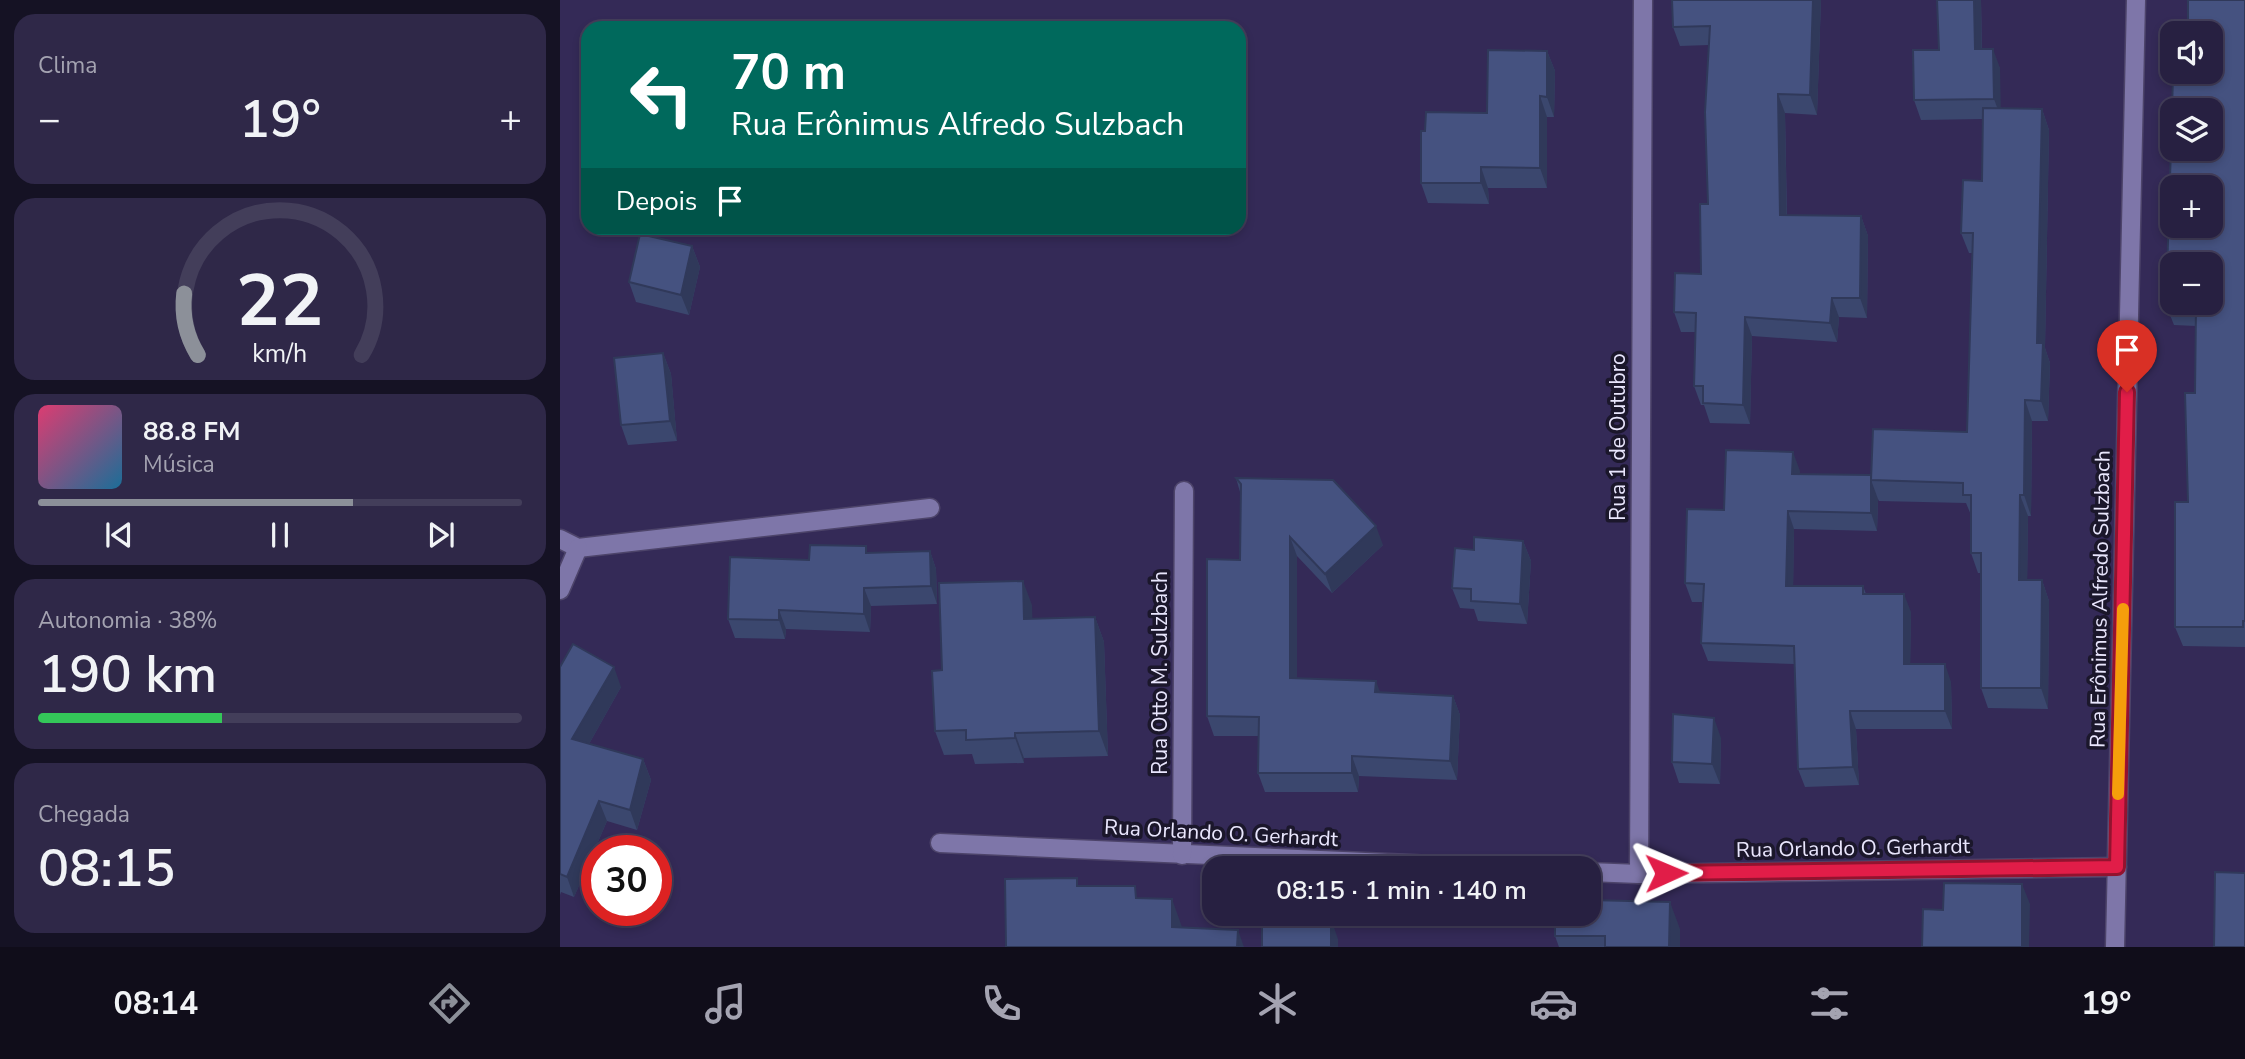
<!DOCTYPE html>
<html lang="pt">
<meta charset="utf-8">
<style>
:root{--surface:#272041;--page:#2f2848;--text:#f1f3f6;--muted:#a4a3b1;--line:#433e5a;--accent:#8c9099}
body{margin:0;font-family:"Nunito Sans",sans-serif;background:var(--page);color:var(--text);height:100vh;display:flex;flex-direction:column;font-size:26px;white-space:nowrap}
*{box-sizing:border-box;margin:0}
p{font-size:23px;color:var(--muted)}
.icon{flex:none;width:38px;height:38px;fill:none;stroke:currentColor;stroke-width:2;stroke-linecap:round;stroke-linejoin:round}
.map{position:relative;flex:1;overflow:hidden}
.side{display:flex;flex-direction:column;gap:14px;padding:14px;background:#151224;width:560px}
.side>*{flex:none}
.banner{position:absolute;left:21px;top:21px;width:665px;height:214px;border-radius:21px;box-shadow:0 4px 10px #0003,0 0 0 2px var(--line);background:#00695c;color:#fff;overflow:hidden}
.tools{position:absolute;left:1600px;top:21px;display:grid;gap:14px}
.tools a{display:grid;place-items:center;width:63px;height:63px;border-radius:14px;background:var(--surface);box-shadow:0 4px 10px #0003,0 0 0 2px var(--line);font-size:35px}
.speed{position:absolute;left:21px;top:835px;display:flex;gap:14px;font-size:35px;font-weight:700;text-align:center}
.speed>*{display:grid;place-content:center;width:91px;height:91px;border-radius:50%;background:var(--surface);box-shadow:0 4px 10px #0003,0 0 0 2px var(--line);line-height:1}
.speed .limit{border:10px solid #d22;background:#fff;color:#111}
.pin{position:absolute;display:grid;place-items:center;width:60px;height:60px;color:#fff;margin:-72px -30px;border-radius:50% 50% 50% 0;rotate:-45deg;box-shadow:0 0 7px #0007}
.pin .icon{rotate:45deg}
.me{position:absolute;width:77px;margin:-38px;rotate:89deg;stroke-linejoin:round;filter:drop-shadow(0 0 5px #0008)}
.turn{display:flex;align-items:center;gap:24px;height:147px;padding:0 35px;font-size:32px}
.turn .icon{width:91px;height:91px;stroke-width:2.5}
.turn b{display:block;font-size:49px;line-height:60px}
.then{display:flex;align-items:center;height:66px;padding:0 35px;background:#0003;gap:14px;font-size:26px}
.big{font-size:52px;font-weight:600;line-height:1.1}
.side .widget{flex:1;display:flex;flex-direction:column;justify-content:center;gap:10px;min-width:0;padding:0 24px;border-radius:21px;background:var(--page)}
.side .dial{align-items:center;gap:0}
.dial svg{height:182px;overflow:visible;fill:none;stroke:var(--line);stroke-width:7;stroke-linecap:round;text-anchor:middle}
.dial text{fill:var(--text);stroke:none}
.song{display:flex;align-items:center;gap:21px}
.cover{width:84px;height:84px;border-radius:10px;background:linear-gradient(135deg,hsl(340 70% 55%),hsl(200 70% 35%))}
.played{height:7px;border-radius:4px;background:linear-gradient(90deg,var(--accent) 65%,var(--line) 65%)}
.keys{display:flex;justify-content:space-around;direction:ltr}
.heat{display:flex;justify-content:space-between;align-items:center;font-size:38px;direction:ltr}
.charge{height:10px;border-radius:5px;background:linear-gradient(90deg,#34c759 38%,var(--line) 0)}
.trip{position:absolute;left:642px;top:856px;width:399px;height:70px;border-radius:21px;background:var(--surface);box-shadow:0 4px 10px #0003,0 0 0 2px var(--line);font-weight:600;line-height:70px;text-align:center}
.menu{display:flex;height:112px;justify-content:space-around;align-items:center;background:#100d1a;color:var(--muted)}
.menu .icon{width:49px;height:49px}
.menu .on{color:var(--accent)}
.menu b{font-size:32px;color:var(--text)}
main{display:flex;flex:1;min-height:0}
.map>svg:first-child{display:block}
.lines{fill:none;stroke-linecap:round;stroke-linejoin:round}
.minor-casing{stroke:#4d446a;stroke-width:21}
.minor{stroke:#7e76a9;stroke-width:18}
.wall{fill:#3b476e}
.shaded-wall{fill:#30395a}
.building{fill:#455280;stroke:#30395a;stroke-width:2;fill-rule:evenodd}
.route-casing{stroke:#92132f;stroke-width:18}
.route{stroke:#e11d48;stroke-width:12}
.slow{stroke:#f59e0b;stroke-width:12}
.labels{text-anchor:middle;dominant-baseline:central;stroke-width:7;stroke-linejoin:round;paint-order:stroke}
.street-label{font-size:21px;fill:#e9e6fd;stroke:#1b172b}
</style>
<main>
<section class="side">
<div class="widget"><p>Clima</p>
<div class="heat"><a>−</a><b class="big">19°</b><a>+</a></div>
</div>
<div class="widget dial"><svg viewBox="0 0 100 80">
<path d="M14 69A42 42 0 1 1 86 69"/>
<path d="M14 69A42 42 0 0 1 8 42" stroke="#8c9099"/>
<text x="50" y="56" font-size="32" font-weight="700">22</text>
<text x="50" y="72" font-size="11">km/h</text>
</svg></div>
<div class="widget">
<div class="song"><i class="cover"></i><div><b>88.8 FM</b><p>Música</p></div></div>
<div class="played"></div>
<div class="keys"><svg class="icon" aria-label="previous" viewBox="0 0 24 24"><path d="M18 5L8 12l10 7zM5 5v14"/></svg><svg class="icon" aria-label="pause" viewBox="0 0 24 24"><path d="M8 5v14M16 5v14"/></svg><svg class="icon" aria-label="next" viewBox="0 0 24 24"><path d="M6 5l10 7-10 7zM19 5v14"/></svg></div>
</div>
<div class="widget"><p>Autonomia · 38%</p><b class="big">190 km</b><div class="charge"></div></div>
<div class="widget"><p>Chegada</p><b class="big">08:15</b></div>
</section>
<div class="map">
<svg width="1685" height="947" viewBox="0 0 1685 947">
<rect width="100%" height="100%" fill="#342a57"/>
<g class="lines">
<g class="minor-casing">
<g id="minor">
<path d="M 0,539 L 18,548 L 370,508"/>
<path d="M 0,590 L 18,548"/>
<path d="M 380,843 L 940,868"/>
<path d="M 622,855 L 624,491"/>
<path d="M 1029,872 L 1079,874 L 1557,867"/>
<path d="M 1079,874 L 1083,0"/>
<path d="M 1555,947 L 1576,0"/>
</g>
</g>
<use href="#minor" class="minor"/>
</g>
<g class="wall">
<path d="M 1261,0 L 1257,115 L 1225,113 L 1227,215 L 1301,216 L 1308,236 L 1307,318 L 1279,317 L 1277,342 L 1192,336 L 1190,424 L 1150,423 L 1144,405 L 1141,405 L 1134,386 L 1136,332 L 1121,332 L 1114,312 L 1141,274 L 1148,204 L 1149,45 L 1120,46 L 1113,27 Z"/>
<path d="M 1377,0 L 1421,0 L 1422,49 L 1440,68 L 1440,108 L 1482,109 L 1489,130 L 1485,348 L 1490,363 L 1488,421 L 1472,421 L 1471,516 L 1468,516 L 1467,580 L 1482,580 L 1489,601 L 1488,709 L 1428,708 L 1421,688 L 1421,573 L 1418,573 L 1411,553 L 1411,515 L 1406,503 L 1319,501 L 1318,499 L 1317,531 L 1234,529 L 1233,586 L 1303,586 L 1306,594 L 1351,612 L 1350,664 L 1391,682 L 1392,729 L 1296,729 L 1299,785 L 1245,787 L 1238,769 L 1234,664 L 1148,661 L 1141,643 L 1143,602 L 1132,602 L 1125,583 L 1164,510 L 1240,471 L 1239,474 L 1311,475 L 1407,432 L 1412,253 L 1409,253 L 1401,233 L 1422,181 L 1422,119 L 1361,120 L 1354,100 L 1379,50 Z"/>
<path d="M 1685,0 L 1685,647 L 1623,646 L 1615,627 L 1628,502 L 1635,393 L 1636,326 L 1614,325 L 1606,305 L 1627,75 Z"/>
<path d="M 987,51 L 995,71 L 994,117 L 987,117 L 987,188 L 928,188 L 929,204 L 868,203 L 861,183 L 865,131 L 927,113 Z"/>
<path d="M 132,246 L 140,267 L 129,315 L 76,302 L 69,282 Z"/>
<path d="M 103,353 L 111,374 L 117,441 L 68,445 L 61,425 Z"/>
<path d="M 676,478 L 823,545 L 772,593 L 737,556 L 737,678 L 820,692 L 893,696 L 900,715 L 897,780 L 799,776 L 798,792 L 705,792 L 698,773 L 698,736 L 654,736 L 647,716 L 680,560 L 680,492 Z"/>
<path d="M 963,541 L 971,561 L 967,624 L 918,621 L 914,609 L 900,608 L 892,588 L 914,550 Z"/>
<path d="M 370,551 L 376,569 L 377,604 L 311,606 L 310,632 L 226,629 L 225,639 L 175,638 L 168,619 L 249,560 L 308,553 Z"/>
<path d="M 472,605 L 472,619 L 535,617 L 544,642 L 548,756 L 464,758 L 464,763 L 415,764 L 412,754 L 384,755 L 375,731 L 382,670 Z"/>
<path d="M 0,667 L 61,687 L 29,744 L 83,759 L 91,780 L 77,830 L 47,821 L 14,897 L 1,892 L 0,895 Z"/>
<path d="M 1161,738 L 1160,784 L 1119,783 L 1112,762 Z"/>
<path d="M 1120,929 L 1120,947 L 999,947 L 995,936 Z"/>
</g>
<g class="shaded-wall">
<path d="M 1253,0 L 1261,0 L 1257,115 L 1250,95 Z"/>
<path d="M 1414,0 L 1421,0 L 1422,68 L 1415,49 Z"/>
<path d="M 1433,49 L 1440,68 L 1441,118 L 1434,99 Z"/>
<path d="M 987,51 L 995,71 L 994,117 L 987,97 Z"/>
<path d="M 1218,94 L 1225,113 L 1227,234 L 1220,215 Z"/>
<path d="M 980,96 L 987,117 L 987,188 L 980,168 Z"/>
<path d="M 1482,109 L 1489,130 L 1485,348 L 1490,363 L 1488,421 L 1481,401 L 1477,343 Z"/>
<path d="M 921,167 L 928,188 L 929,204 L 921,183 Z"/>
<path d="M 1301,216 L 1308,236 L 1307,318 L 1300,298 Z"/>
<path d="M 132,246 L 140,267 L 129,315 L 121,295 Z"/>
<path d="M 1272,298 L 1279,317 L 1277,342 L 1270,323 Z"/>
<path d="M 1185,317 L 1192,336 L 1190,424 L 1183,405 Z"/>
<path d="M 103,353 L 111,374 L 117,441 L 110,421 Z"/>
<path d="M 1465,400 L 1472,421 L 1471,516 L 1464,495 Z"/>
<path d="M 1233,452 L 1240,471 L 1239,492 L 1232,474 Z"/>
<path d="M 1311,480 L 1318,499 L 1317,531 L 1311,513 Z"/>
<path d="M 1460,495 L 1468,516 L 1467,600 L 1459,580 Z"/>
<path d="M 1228,511 L 1234,529 L 1233,604 L 1226,586 Z"/>
<path d="M 816,526 L 823,545 L 772,593 L 765,574 Z"/>
<path d="M 730,537 L 737,556 L 737,697 L 730,678 Z"/>
<path d="M 963,541 L 971,561 L 967,624 L 960,604 Z"/>
<path d="M 370,551 L 376,569 L 377,604 L 371,586 Z"/>
<path d="M 1482,580 L 1489,601 L 1488,709 L 1481,688 Z"/>
<path d="M 463,581 L 472,605 L 473,644 L 464,619 Z"/>
<path d="M 304,588 L 311,606 L 310,632 L 304,614 Z"/>
<path d="M 1344,594 L 1351,612 L 1350,683 L 1344,664 Z"/>
<path d="M 219,610 L 226,629 L 225,639 L 219,620 Z"/>
<path d="M 535,617 L 544,642 L 548,756 L 539,731 Z"/>
<path d="M 1385,664 L 1391,682 L 1392,729 L 1385,711 Z"/>
<path d="M 54,667 L 61,687 L 20,760 L 12,739 Z"/>
<path d="M 816,681 L 823,700 L 815,692 Z"/>
<path d="M 893,696 L 900,715 L 897,780 L 890,761 Z"/>
<path d="M 1290,711 L 1296,729 L 1299,785 L 1293,767 Z"/>
<path d="M 1154,718 L 1161,738 L 1160,784 L 1152,764 Z"/>
<path d="M 455,733 L 464,758 L 464,763 L 455,738 Z"/>
<path d="M 792,756 L 799,776 L 798,792 L 792,773 Z"/>
<path d="M 83,759 L 91,780 L 77,830 L 70,810 Z"/>
<path d="M 39,801 L 47,821 L 14,897 L 7,877 Z"/>
<path d="M 1462,884 L 1470,904 L 1469,947 L 1462,947 Z"/>
<path d="M 612,899 L 622,927 L 612,927 Z"/>
<path d="M 1110,902 L 1120,929 L 1120,947 L 1109,947 Z"/>
<path d="M 747,914 L 751,914 L 754,922 L 747,919 Z"/>
<path d="M 771,919 L 778,939 L 778,947 L 771,947 Z"/>
<path d="M 678,930 L 684,947 L 677,947 Z"/>
</g>
<g class="building">
<path d="M 1112,0 L 1253,0 L 1250,95 L 1218,94 L 1220,215 L 1301,216 L 1300,298 L 1272,298 L 1270,323 L 1185,317 L 1183,405 L 1143,403 L 1143,386 L 1134,386 L 1136,313 L 1114,312 L 1115,273 L 1141,274 L 1140,204 L 1148,204 L 1145,112 L 1150,26 L 1113,27 Z"/>
<path d="M 1377,0 L 1414,0 L 1415,49 L 1433,49 L 1434,99 L 1354,100 L 1353,50 L 1379,50 Z"/>
<path d="M 1628,0 L 1685,0 L 1685,621 L 1683,621 L 1683,627 L 1615,627 L 1615,502 L 1628,502 L 1625,393 L 1635,393 L 1636,307 L 1606,305 L 1612,115 L 1612,149 L 1650,149 L 1650,110 L 1612,110 L 1613,75 L 1627,75 L 1627,72 L 1650,72 L 1650,33 L 1628,33 ZM 1612,187 L 1650,187 L 1650,226 L 1612,226 ZM 1612,264 L 1650,264 L 1650,303 L 1612,303 Z"/>
<path d="M 928,50 L 987,51 L 987,97 L 980,96 L 980,168 L 921,167 L 921,183 L 861,183 L 861,131 L 865,131 L 866,112 L 927,113 Z"/>
<path d="M 1423,108 L 1482,109 L 1477,343 L 1483,343 L 1481,401 L 1465,400 L 1464,495 L 1460,495 L 1459,580 L 1482,580 L 1481,688 L 1421,688 L 1421,553 L 1411,553 L 1411,495 L 1403,495 L 1403,483 L 1311,480 L 1313,429 L 1407,432 L 1413,233 L 1401,233 L 1403,180 L 1422,181 Z"/>
<path d="M 80,234 L 132,246 L 121,295 L 69,282 Z"/>
<path d="M 103,353 L 110,421 L 61,425 L 54,358 Z"/>
<path d="M 1166,450 L 1233,452 L 1232,474 L 1311,475 L 1311,513 L 1228,511 L 1226,586 L 1303,586 L 1303,594 L 1344,594 L 1344,664 L 1385,664 L 1385,711 L 1290,711 L 1293,767 L 1238,769 L 1234,646 L 1141,643 L 1144,584 L 1125,583 L 1127,509 L 1164,510 Z"/>
<path d="M 676,478 L 773,480 L 816,526 L 765,574 L 730,537 L 730,678 L 816,681 L 815,692 L 893,696 L 890,761 L 792,756 L 792,773 L 698,773 L 699,717 L 647,716 L 647,559 L 680,560 L 681,484 Z"/>
<path d="M 914,537 L 963,541 L 960,604 L 911,601 L 911,589 L 892,588 L 895,548 L 914,550 Z"/>
<path d="M 250,545 L 306,546 L 306,553 L 370,551 L 371,586 L 304,588 L 304,614 L 219,610 L 219,620 L 168,619 L 170,557 L 249,560 Z"/>
<path d="M 463,581 L 464,619 L 535,617 L 539,731 L 455,733 L 455,738 L 406,740 L 406,730 L 375,731 L 372,671 L 382,670 L 379,583 Z"/>
<path d="M 13,644 L 54,667 L 12,739 L 83,759 L 70,810 L 39,801 L 7,877 L 0,874 L 0,667 Z"/>
<path d="M 1113,714 L 1154,718 L 1152,764 L 1112,762 Z"/>
<path d="M 1655,872 L 1685,873 L 1685,947 L 1654,947 Z"/>
<path d="M 517,878 L 517,886 L 575,886 L 576,898 L 612,899 L 612,927 L 678,930 L 677,947 L 446,947 L 445,879 Z"/>
<path d="M 1384,883 L 1462,884 L 1462,947 L 1362,947 L 1363,909 L 1383,910 Z"/>
<path d="M 1029,900 L 1110,902 L 1109,947 L 1045,947 L 1045,936 L 995,936 L 995,914 L 1029,914 Z"/>
<path d="M 702,914 L 747,914 L 747,919 L 771,919 L 771,947 L 702,947 Z"/>
</g>
<g class="lines">
<g class="route-casing">
<path id="route" d="M 1106,873 L 1557,867 L 1567,392"/>
</g>
<use href="#route" class="route"/>
<path class="slow" d="M 1558,794 L 1563,609"/>
</g>
<g class="labels">
<g class="street-label">
<text transform="translate(1058 437) rotate(-90)">Rua 1 de Outubro</text>
<text transform="translate(1540 599) rotate(-89)">Rua Erônimus Alfredo Sulzbach</text>
<text transform="translate(600 673) rotate(-90)">Rua Otto M. Sulzbach</text>
<text transform="translate(661 833) rotate(3)">Rua Orlando O. Gerhardt</text>
<text transform="translate(1293 848) rotate(-1)">Rua Orlando O. Gerhardt</text>
</g>
</g>
</svg>
<div class="tools">
<a><svg class="icon" aria-label="sound" viewBox="0 0 24 24"><path d="M4 9h4l5-4v14l-5-4H4zM17 9q2 3 0 6"/></svg></a>
<a><svg class="icon" aria-label="layers" viewBox="0 0 24 24"><path d="M12 4l9 5-9 5-9-5zM3 14l9 5 9-5"/></svg></a>
<a>+</a>
<a>−</a>
</div>
<div class="speed"><div class="limit">30</div></div>
<div class="pin" style="left:1567px;top:392px;background:#d93025"><svg class="icon" aria-label="arrive" viewBox="0 0 24 24"><path d="M6 21V4h12l-3 4 3 4H6"/></svg></div>
<svg class="me" style="left:1106px;top:873px" viewBox="-20 -20 40 40"><path d="M0-17L14 15 0 8-14 15z" fill="#e11d48" stroke="#fff" stroke-width="4"/></svg>
<div class="trip">08:15 · 1 min · 140 m</div>
<div class="banner">
<div class="turn"><svg class="icon" aria-label="left" viewBox="0 0 24 24"><path d="M17 20v-9H6M10 6l-5 5 5 5"/></svg><div><b>70 m</b>Rua Erônimus Alfredo Sulzbach</div></div>
<div class="then">Depois<svg class="icon" aria-label="arrive" viewBox="0 0 24 24"><path d="M6 21V4h12l-3 4 3 4H6"/></svg></div>
</div>
</div>
</main>
<nav class="menu">
<b>08:14</b>
<svg class="icon on" aria-label="directions" viewBox="0 0 24 24"><path d="M12 3l9 9-9 9-9-9zM9 14v-3h6M13 9l2 2-2 2"/></svg>
<svg class="icon" aria-label="music" viewBox="0 0 24 24"><path d="M9 18V5l10-2v13"/><circle cx="6" cy="18" r="3"/><circle cx="16" cy="16" r="3"/></svg>
<svg class="icon" aria-label="phone" viewBox="0 0 24 24"><path d="M5 4h4l2 5-3 2q2 4 5 5l2-3 5 2v4C11 20 4 13 5 4z"/></svg>
<svg class="icon" aria-label="climate" viewBox="0 0 24 24"><path d="M12 3v18M4 7l16 10M4 17L20 7"/></svg>
<svg class="icon" aria-label="car" viewBox="0 0 24 24"><path d="M5 17H2v-5l4-1 3-4h7l3 4 3 1v5h-3M9 17h6M6 11h13"/><circle cx="7" cy="17" r="2"/><circle cx="17" cy="17" r="2"/></svg>
<svg class="icon" aria-label="filters" viewBox="0 0 24 24"><path d="M4 7h16M4 17h16"/><circle cx="9" cy="7" r="2"/><circle cx="15" cy="17" r="2"/></svg>
<b>19°</b>
</nav>
